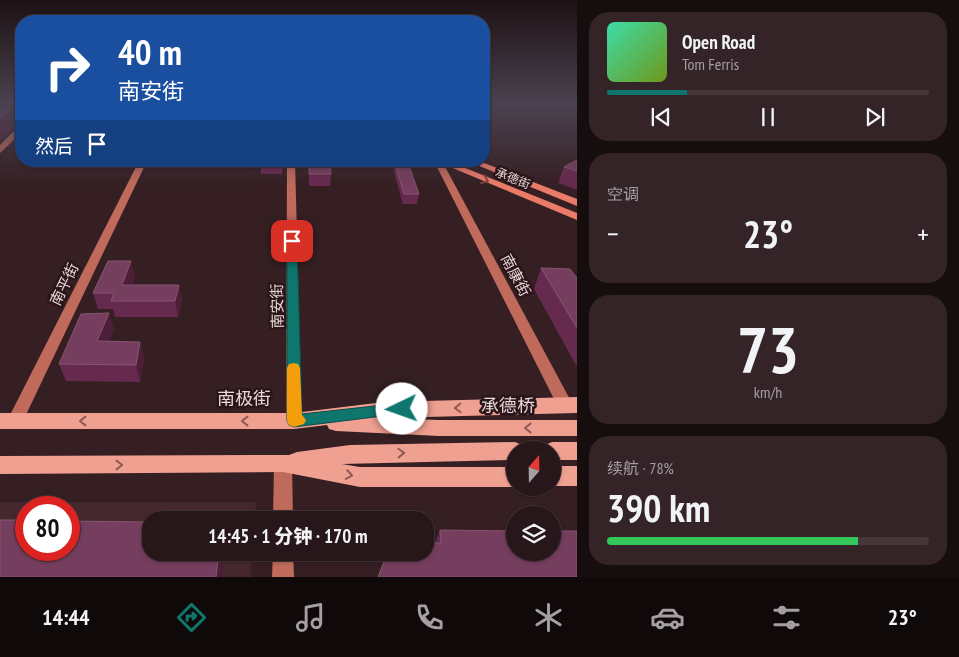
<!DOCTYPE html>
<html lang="zh">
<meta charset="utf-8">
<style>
:root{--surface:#28171a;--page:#342427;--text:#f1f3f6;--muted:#a59fa2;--line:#443639;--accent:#0f766e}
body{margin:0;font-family:"PT Sans Narrow","Noto Sans SC",sans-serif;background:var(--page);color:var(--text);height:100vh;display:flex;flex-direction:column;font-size:19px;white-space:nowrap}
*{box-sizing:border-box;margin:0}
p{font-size:16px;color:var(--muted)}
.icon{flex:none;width:28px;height:28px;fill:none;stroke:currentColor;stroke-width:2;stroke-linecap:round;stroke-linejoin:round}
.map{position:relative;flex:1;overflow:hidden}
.drawer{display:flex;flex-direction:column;gap:12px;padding:12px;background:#160d0e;width:382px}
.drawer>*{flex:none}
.hud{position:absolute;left:15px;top:15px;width:475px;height:152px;border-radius:20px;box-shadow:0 1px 4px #0004,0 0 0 1px var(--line);background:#1a4fa0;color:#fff;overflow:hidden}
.needle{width:32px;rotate:20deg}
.fabs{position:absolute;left:506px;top:441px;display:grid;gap:10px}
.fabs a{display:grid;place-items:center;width:55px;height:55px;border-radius:50%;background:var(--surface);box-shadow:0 1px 4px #0004,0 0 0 1px var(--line);font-size:25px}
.speed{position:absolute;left:15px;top:496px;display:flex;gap:10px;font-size:25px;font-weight:700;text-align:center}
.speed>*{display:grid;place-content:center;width:65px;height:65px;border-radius:50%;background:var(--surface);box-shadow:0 1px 4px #0004,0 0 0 1px var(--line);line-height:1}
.speed .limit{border:8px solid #d22;background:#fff;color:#111}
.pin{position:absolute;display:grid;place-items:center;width:42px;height:42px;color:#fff;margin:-21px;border-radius:10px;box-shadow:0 2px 8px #0006}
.me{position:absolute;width:55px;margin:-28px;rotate:267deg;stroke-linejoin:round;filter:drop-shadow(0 0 4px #0008)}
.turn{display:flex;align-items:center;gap:18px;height:105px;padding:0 20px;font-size:22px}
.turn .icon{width:65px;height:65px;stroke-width:2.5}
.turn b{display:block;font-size:35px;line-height:42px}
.then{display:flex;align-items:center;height:48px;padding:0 20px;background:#0003;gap:10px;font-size:19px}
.big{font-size:38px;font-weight:800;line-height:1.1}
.drawer .widget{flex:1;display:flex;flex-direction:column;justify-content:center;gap:8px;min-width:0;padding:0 18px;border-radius:20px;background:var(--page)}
.drawer .dial{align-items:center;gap:0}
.dial b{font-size:65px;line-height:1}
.song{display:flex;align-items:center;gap:15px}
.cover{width:60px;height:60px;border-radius:8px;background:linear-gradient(135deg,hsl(160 70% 55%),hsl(80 70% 35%))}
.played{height:5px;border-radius:2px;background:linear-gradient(90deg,var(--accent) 25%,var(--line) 25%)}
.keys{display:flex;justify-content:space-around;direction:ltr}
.heat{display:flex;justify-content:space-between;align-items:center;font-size:28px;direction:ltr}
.charge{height:8px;border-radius:4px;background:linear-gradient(90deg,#34c759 78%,var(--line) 0)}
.trip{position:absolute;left:142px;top:511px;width:292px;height:50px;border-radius:20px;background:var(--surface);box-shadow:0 1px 4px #0004,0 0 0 1px var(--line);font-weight:800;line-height:50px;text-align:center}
.dock{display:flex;height:80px;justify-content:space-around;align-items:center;background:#10090a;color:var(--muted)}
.dock .icon{width:35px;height:35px}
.dock .current{color:var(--accent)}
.dock b{font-size:22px;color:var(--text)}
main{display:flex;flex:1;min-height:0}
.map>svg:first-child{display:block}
.built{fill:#44282d;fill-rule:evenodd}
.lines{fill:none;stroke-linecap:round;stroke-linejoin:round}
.secondary{fill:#bf6a5b;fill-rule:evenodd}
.primary{fill:#ea7b69;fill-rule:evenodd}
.highway{fill:#f0a091;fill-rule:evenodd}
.wall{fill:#672a4f}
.shaded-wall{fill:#4d1e37}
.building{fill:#753d5e;stroke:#875572}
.oneway{stroke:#81433d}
.oneway2{stroke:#8e5a55}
.route{fill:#0f766e;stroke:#0a4d48}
.slow{fill:#f59e0b}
.labels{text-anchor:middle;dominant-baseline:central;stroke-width:5;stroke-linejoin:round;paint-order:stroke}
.far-street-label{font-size:12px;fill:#e8d8da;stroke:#2b1519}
.street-label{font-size:15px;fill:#e8d8da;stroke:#2b1519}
.near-street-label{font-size:18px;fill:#e8d8da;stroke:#2b1519}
</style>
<main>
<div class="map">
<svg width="577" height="577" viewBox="0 0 577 577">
<rect width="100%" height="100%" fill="#351f23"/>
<path class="built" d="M 0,502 L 256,502 L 255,520 L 151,520 L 151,552 L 252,553 L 251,577 L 0,577 ZM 26,508 L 69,508 L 69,550 L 26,550 Z"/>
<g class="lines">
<g class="secondary">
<path d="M 569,104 L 577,104 L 577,107 L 571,105 Z"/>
<rect x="0" y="118" width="21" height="4"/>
<path d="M 18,127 L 21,127 L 21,133 L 0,153 L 0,145 Z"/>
<path d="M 139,161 L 147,161 L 23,421 L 21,426 L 15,428 L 9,426 L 7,421 Z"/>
<path d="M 287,161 L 295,161 L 302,421 L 300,426 L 294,428 L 288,426 L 286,421 Z"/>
<path d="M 434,161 L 442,161 L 573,405 L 571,409 L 565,411 L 559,409 Z"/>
<path d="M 283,455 L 289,458 L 292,463 L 293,520 L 273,520 L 274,463 L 277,458 Z"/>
<path d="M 273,552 L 293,552 L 294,577 L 272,577 Z"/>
</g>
<g class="primary">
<path d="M 436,161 L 448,161 L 577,213 L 577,220 Z"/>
<path d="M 467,161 L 479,161 L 577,199 L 577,206 Z"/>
</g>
<g class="highway">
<path d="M 577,397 L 577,413 L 390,418 L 439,420 L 577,420 L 577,436 L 439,436 L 336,431 L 329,429 L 327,425 L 294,429 L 0,429 L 0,413 L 294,413 L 384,402 Z"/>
<path d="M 515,442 L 522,445 L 525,450 L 515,450 L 515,460 L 342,464 L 360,467 L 515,467 L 515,487 L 360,487 L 283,472 L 0,474 L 0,456 L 289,455 L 297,452 L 350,445 Z"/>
<path d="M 552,442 L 577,442 L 577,460 L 552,460 L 552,450 L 542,450 L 545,445 Z"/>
<rect x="552" y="466" width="25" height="20"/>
</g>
</g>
<g class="wall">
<path d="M 577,160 L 577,190 L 558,183 L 564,167 Z"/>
<path d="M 283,161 L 282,174 L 261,174 L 261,165 Z"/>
<path d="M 309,161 L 330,161 L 331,174 L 330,186 L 309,186 Z"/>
<path d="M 395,163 L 419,194 L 417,204 L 403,204 L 394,172 Z"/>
<path d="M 541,268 L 577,278 L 577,367 L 534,289 Z"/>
<path d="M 135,277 L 132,285 L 179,285 L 182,301 L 178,317 L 115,317 L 113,309 L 98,309 L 93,293 Z"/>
<path d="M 114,329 L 109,341 L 140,342 L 144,359 L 140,382 L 66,381 L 59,364 Z"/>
<path d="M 440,530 L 577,577 L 435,543 Z"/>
</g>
<g class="shaded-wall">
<path d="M 11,109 L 16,125 L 0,140 L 0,119 Z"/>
<path d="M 131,261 L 135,277 L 126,301 L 122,285 Z"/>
<path d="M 179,285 L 182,301 L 178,317 L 175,301 Z"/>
<path d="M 109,313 L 114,329 L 102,357 L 97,341 Z"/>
<path d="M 140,342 L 144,359 L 140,382 L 136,365 Z"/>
<path d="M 219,552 L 222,552 L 223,562 L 222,577 L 216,577 Z"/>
</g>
<g class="building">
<path d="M 0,109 L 11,109 L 0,119 Z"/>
<path d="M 577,160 L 577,171 L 564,167 Z"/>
<rect x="261" y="161" width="21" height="4"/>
<path d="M 309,161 L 330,161 L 331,174 L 309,174 Z"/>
<path d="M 395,163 L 408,163 L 419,194 L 404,194 Z"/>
<path d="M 108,261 L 131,261 L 122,285 L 179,285 L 175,301 L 111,301 L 114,293 L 93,293 Z"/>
<path d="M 541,268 L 570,269 L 577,278 L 577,328 Z"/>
<path d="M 109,313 L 97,341 L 140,342 L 136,365 L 59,364 L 81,314 Z"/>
<path d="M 0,520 L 26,520 L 26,550 L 69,550 L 69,521 L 151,522 L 151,552 L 219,552 L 216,577 L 0,577 Z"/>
<path d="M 440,530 L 515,531 L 515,552 L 552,552 L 552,531 L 577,531 L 577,577 L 378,577 L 385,559 L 392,552 L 426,552 L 426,543 L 441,543 Z"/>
</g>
<defs><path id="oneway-chevron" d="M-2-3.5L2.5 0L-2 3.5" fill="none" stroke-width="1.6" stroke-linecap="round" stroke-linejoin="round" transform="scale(1.25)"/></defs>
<use class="oneway" href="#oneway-chevron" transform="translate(485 180) rotate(22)"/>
<g class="oneway2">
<use href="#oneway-chevron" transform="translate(458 408) rotate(178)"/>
<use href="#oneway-chevron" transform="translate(83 421) rotate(180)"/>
<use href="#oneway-chevron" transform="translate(245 421) rotate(180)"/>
<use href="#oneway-chevron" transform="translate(528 428) rotate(-180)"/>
<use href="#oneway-chevron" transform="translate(401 453) rotate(-2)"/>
<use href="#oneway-chevron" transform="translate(119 465)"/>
<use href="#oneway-chevron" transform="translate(349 475) rotate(10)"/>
</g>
<linearGradient id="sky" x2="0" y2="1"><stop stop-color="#1d1113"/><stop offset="0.56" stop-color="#4b4250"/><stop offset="1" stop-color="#4b4250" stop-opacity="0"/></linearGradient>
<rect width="577" height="185" fill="url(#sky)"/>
<path class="route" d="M 292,238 L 297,241 L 302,414 L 402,403 L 407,405 L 410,409 L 407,413 L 294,427 L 289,425 L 287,421 L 287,241 Z"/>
<path class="slow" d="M 294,363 L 298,364 L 300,368 L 302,415 L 306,420 L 304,424 L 294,427 L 289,425 L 287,421 L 287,368 L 289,364 Z"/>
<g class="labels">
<g class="far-street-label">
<text transform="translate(513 178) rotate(22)">承德街</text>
</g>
<g class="street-label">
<text transform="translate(516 275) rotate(62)">南康街</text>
<text transform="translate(64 284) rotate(-64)">南平街</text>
<text transform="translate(277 306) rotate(-91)">南安街</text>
</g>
<g class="near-street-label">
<text x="244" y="398">南极街</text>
<text x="508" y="405">承德桥</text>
</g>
</g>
</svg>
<div class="fabs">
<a><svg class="needle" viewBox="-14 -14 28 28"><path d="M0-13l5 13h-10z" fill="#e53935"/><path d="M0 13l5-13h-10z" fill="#a59fa2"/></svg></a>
<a><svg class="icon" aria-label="layers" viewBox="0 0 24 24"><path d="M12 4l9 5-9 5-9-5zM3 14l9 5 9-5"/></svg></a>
</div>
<div class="speed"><div class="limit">80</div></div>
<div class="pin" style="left:292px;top:241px;background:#d93025"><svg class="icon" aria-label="arrive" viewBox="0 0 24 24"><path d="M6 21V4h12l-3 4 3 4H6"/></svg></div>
<svg class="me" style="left:402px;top:409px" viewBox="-20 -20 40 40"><circle r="19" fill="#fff"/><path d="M0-13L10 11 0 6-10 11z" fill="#0f766e"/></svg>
<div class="trip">14:45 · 1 分钟 · 170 m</div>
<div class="hud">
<div class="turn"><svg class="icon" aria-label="right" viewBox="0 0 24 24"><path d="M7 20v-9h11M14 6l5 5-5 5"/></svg><div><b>40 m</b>南安街</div></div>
<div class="then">然后<svg class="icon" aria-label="arrive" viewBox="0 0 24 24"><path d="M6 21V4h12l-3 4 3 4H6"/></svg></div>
</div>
</div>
<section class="drawer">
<div class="widget">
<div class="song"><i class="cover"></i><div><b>Open Road</b><p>Tom Ferris</p></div></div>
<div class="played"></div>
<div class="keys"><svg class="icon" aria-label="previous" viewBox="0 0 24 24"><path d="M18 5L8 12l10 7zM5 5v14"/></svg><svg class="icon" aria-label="pause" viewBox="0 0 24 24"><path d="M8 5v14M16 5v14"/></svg><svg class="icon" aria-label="next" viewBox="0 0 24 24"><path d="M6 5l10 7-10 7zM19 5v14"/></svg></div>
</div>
<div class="widget"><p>空调</p>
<div class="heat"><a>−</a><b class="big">23°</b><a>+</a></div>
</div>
<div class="widget dial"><b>73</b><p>km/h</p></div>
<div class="widget"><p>续航 · 78%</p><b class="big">390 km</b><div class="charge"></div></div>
</section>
</main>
<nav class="dock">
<b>14:44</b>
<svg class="icon current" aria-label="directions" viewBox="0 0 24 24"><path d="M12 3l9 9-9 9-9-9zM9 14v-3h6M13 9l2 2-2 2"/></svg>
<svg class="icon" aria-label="music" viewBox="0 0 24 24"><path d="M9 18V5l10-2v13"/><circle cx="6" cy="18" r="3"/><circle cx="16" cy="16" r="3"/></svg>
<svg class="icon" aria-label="phone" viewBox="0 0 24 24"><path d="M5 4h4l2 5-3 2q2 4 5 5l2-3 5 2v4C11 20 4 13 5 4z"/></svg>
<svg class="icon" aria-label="climate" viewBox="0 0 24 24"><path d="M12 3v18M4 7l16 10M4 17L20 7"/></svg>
<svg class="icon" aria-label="car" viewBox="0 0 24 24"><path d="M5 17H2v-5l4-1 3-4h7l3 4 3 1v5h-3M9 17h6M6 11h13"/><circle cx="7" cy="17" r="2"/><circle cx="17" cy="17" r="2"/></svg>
<svg class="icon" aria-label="filters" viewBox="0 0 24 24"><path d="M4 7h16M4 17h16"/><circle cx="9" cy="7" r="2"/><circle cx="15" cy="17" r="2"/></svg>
<b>23°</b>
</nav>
